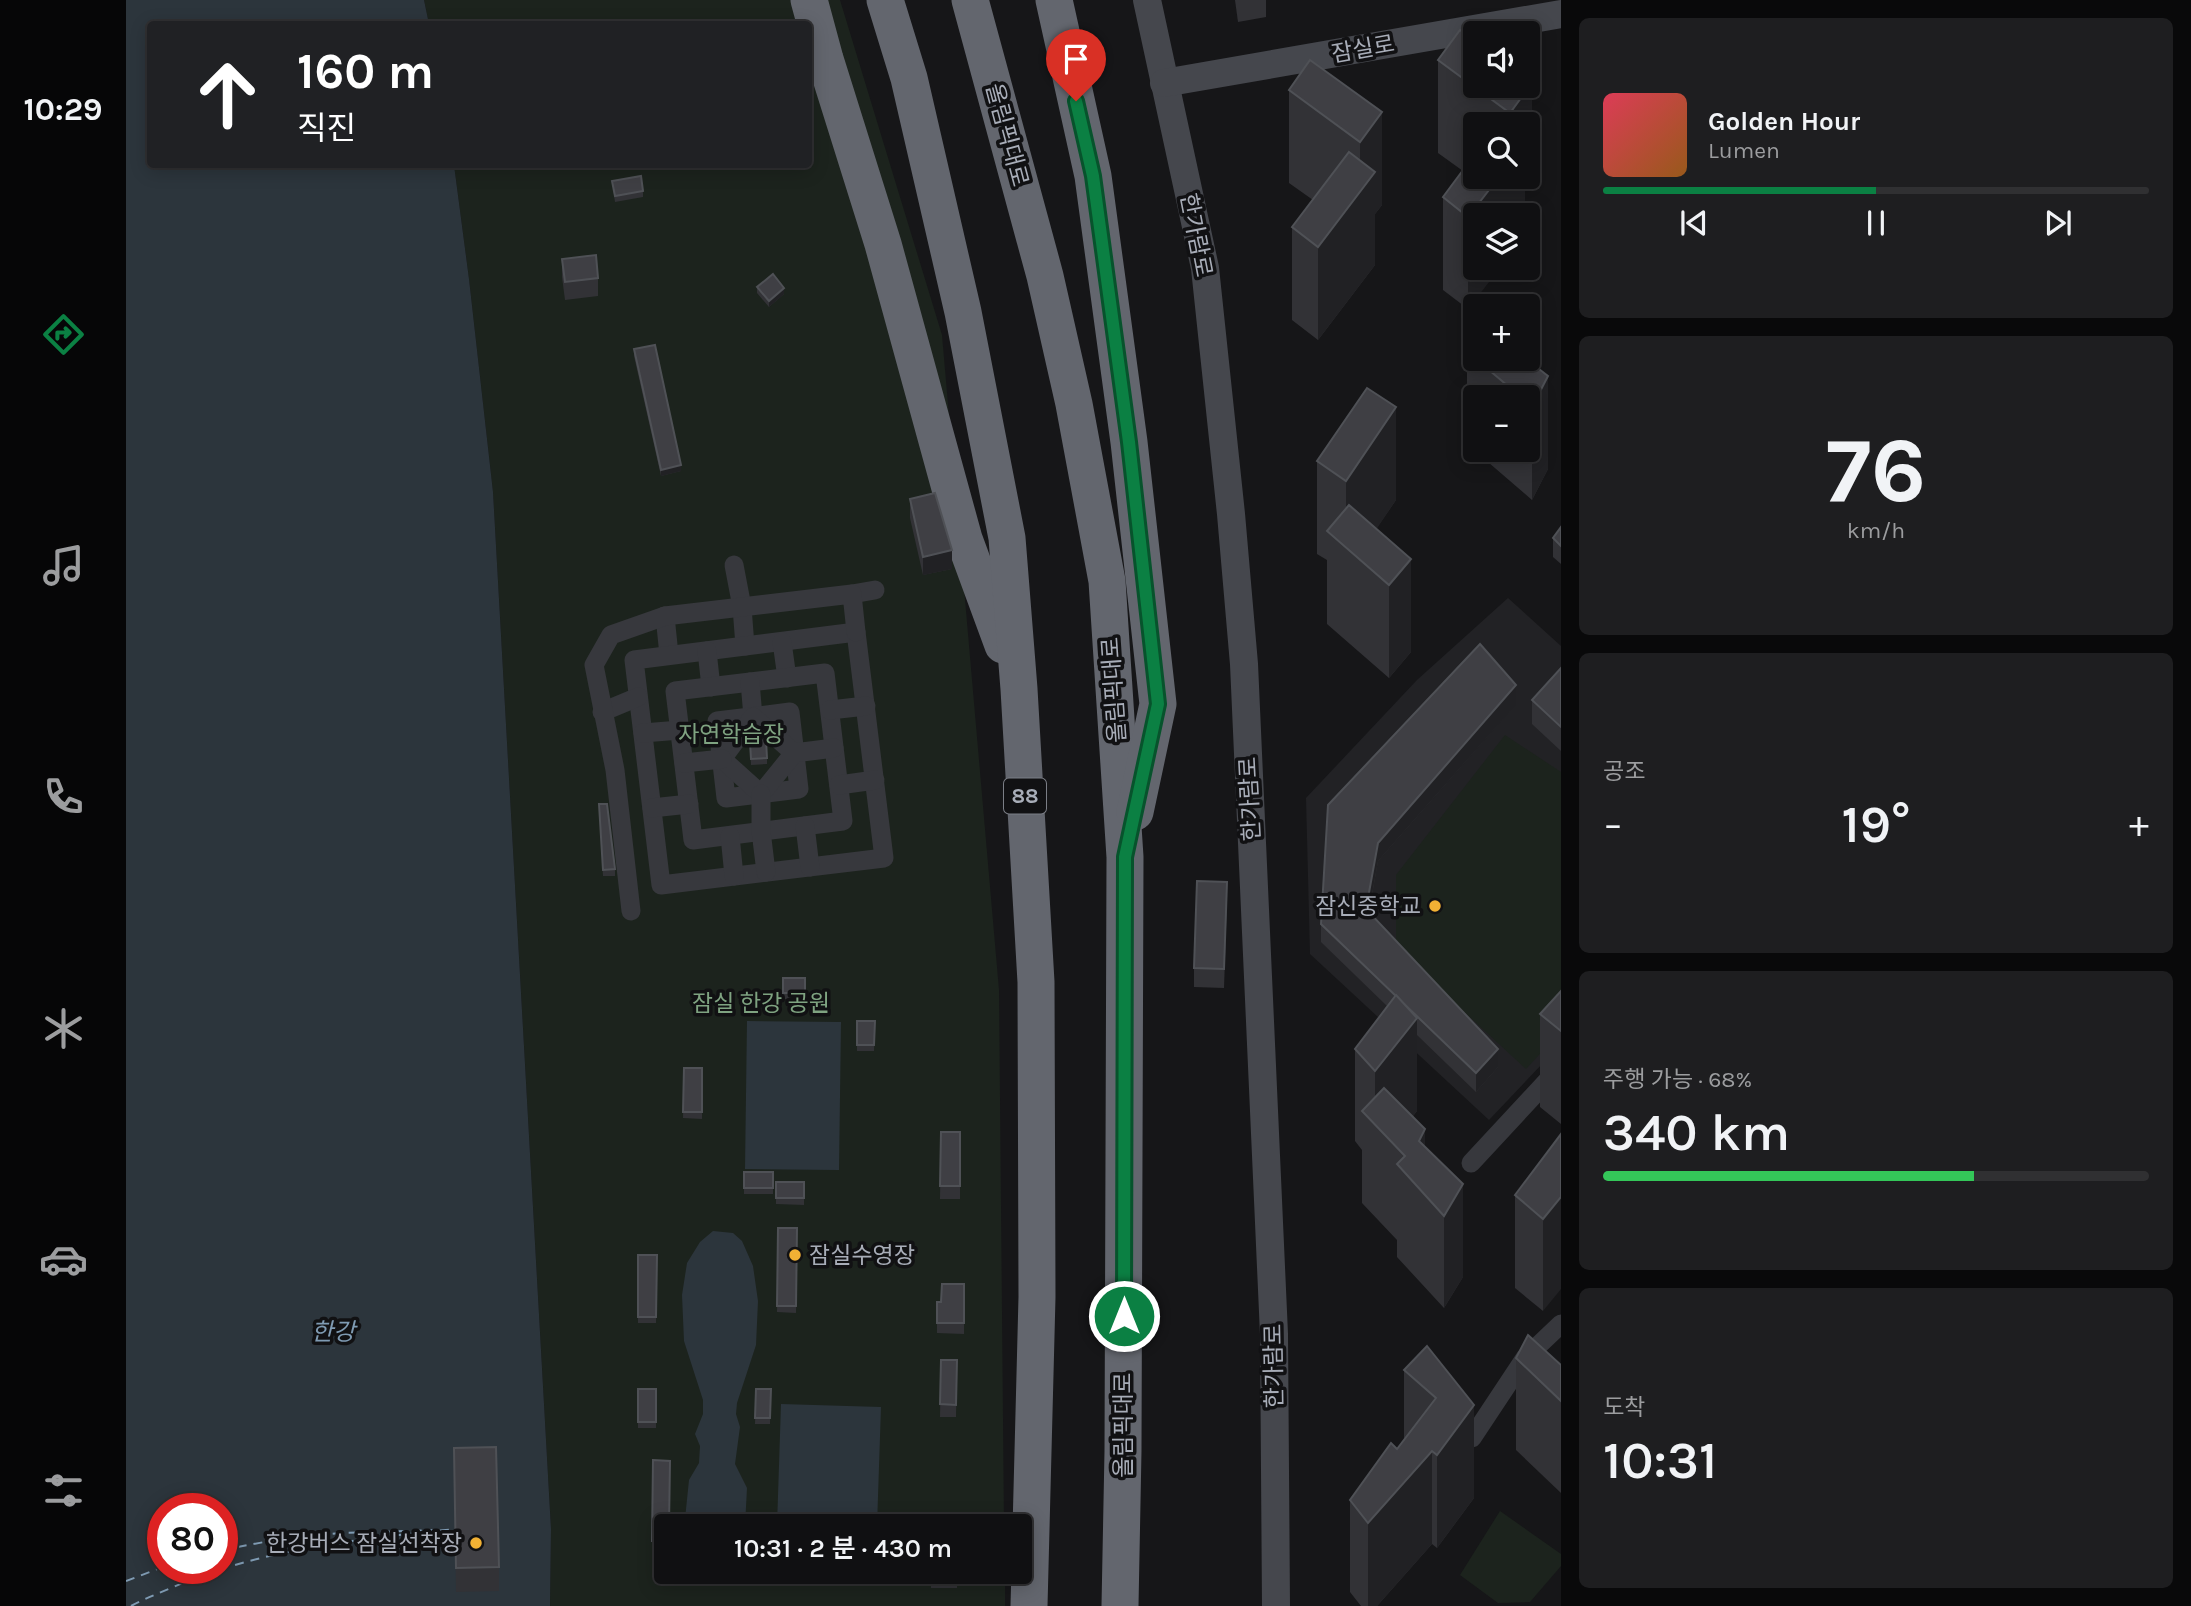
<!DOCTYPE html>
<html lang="ko">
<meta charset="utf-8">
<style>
:root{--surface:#101012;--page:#1e1e20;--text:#f1f3f6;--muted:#9c9d9f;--line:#303032;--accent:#0b8043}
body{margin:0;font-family:Karla,"Noto Sans KR",sans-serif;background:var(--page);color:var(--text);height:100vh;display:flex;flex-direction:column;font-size:26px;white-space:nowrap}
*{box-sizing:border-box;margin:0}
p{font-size:23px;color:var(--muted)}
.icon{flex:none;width:38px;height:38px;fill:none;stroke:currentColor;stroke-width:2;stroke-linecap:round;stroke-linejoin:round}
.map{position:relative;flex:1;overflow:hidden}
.panel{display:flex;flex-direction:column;gap:18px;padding:18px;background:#09090a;width:630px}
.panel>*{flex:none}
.hud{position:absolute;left:21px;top:21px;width:665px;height:147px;border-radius:7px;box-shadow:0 4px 18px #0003,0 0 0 2px var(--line);background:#202124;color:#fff;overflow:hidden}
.buttons{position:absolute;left:1337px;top:21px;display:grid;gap:14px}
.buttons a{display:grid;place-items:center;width:77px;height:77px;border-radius:7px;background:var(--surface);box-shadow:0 4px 18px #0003,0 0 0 2px var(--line);font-size:35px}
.speed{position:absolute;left:21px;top:1493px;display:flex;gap:14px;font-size:35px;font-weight:700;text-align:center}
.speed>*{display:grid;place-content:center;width:91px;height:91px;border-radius:50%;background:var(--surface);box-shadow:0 4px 18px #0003,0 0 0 2px var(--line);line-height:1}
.speed .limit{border:10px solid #d22;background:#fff;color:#111}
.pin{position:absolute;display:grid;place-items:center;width:60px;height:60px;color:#fff;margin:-72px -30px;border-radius:50% 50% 50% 0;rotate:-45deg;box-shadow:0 0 7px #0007}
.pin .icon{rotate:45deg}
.me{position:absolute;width:77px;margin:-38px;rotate:0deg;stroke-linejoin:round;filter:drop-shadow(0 0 5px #0008)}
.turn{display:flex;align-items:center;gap:24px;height:147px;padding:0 35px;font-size:32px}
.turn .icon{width:91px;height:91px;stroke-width:2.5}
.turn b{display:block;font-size:49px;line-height:60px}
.big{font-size:52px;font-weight:600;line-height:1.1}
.panel .card{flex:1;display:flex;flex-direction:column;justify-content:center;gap:10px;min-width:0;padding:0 24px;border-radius:10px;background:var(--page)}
.panel .dial{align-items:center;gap:0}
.dial b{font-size:91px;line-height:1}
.song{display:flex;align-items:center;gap:21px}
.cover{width:84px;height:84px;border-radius:10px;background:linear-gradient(135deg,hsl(350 70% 55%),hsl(30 70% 35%))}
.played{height:7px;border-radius:4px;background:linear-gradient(90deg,var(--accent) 50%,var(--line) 50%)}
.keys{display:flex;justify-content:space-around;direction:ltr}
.heat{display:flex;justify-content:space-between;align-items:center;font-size:38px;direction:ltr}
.charge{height:10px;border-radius:5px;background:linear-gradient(90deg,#34c759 68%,var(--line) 0)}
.trip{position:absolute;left:528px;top:1514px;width:378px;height:70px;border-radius:7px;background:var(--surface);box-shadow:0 4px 18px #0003,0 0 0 2px var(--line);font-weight:600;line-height:70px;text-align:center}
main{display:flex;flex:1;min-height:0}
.menu{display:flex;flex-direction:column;width:126px;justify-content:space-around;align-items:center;background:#060607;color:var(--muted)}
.menu .icon{width:49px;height:49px}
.menu .selected{color:var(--accent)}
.menu b{font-size:32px;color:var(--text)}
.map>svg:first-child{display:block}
.built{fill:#222225}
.green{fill:#1c231d}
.water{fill:#2c353c;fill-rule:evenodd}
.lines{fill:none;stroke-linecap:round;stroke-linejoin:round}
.ferry{stroke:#7f9bb3;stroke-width:2;stroke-dasharray:9 7;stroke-linecap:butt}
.street{stroke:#37383d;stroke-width:19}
.secondary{stroke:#45474d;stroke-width:28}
.highway{stroke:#63666e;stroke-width:37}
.wall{fill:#323236;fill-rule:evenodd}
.shaded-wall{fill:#212124}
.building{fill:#3f3f44;stroke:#4f5156;stroke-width:2}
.route-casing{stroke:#07532c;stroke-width:18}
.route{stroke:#0b8043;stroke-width:12}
.poi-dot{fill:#f2b134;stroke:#111113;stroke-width:2.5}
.labels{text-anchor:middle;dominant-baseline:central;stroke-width:7;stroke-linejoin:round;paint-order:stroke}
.shield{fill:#111113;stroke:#7b7e86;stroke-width:2}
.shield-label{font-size:21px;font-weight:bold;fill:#a8adb8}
.street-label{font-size:23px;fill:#a8adb8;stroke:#111113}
.park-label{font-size:23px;fill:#7fa381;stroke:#111113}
.poi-label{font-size:23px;fill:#a8adb8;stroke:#111113;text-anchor:end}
.water-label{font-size:24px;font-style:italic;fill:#7f9bb3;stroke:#111113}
</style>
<main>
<nav class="menu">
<b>10:29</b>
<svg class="icon selected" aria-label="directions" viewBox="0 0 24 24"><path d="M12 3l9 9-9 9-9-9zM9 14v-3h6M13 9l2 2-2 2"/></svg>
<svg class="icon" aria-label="music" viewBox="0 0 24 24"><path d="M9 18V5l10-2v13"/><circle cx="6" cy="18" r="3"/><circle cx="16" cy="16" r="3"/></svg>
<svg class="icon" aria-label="phone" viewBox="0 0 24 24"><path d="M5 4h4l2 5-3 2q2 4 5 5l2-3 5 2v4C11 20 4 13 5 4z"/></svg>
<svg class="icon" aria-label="climate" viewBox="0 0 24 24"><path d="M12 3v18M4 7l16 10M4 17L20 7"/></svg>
<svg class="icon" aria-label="car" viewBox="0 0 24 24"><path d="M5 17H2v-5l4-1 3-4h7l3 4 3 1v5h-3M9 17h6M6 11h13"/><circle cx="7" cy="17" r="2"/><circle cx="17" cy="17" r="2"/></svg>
<svg class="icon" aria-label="filters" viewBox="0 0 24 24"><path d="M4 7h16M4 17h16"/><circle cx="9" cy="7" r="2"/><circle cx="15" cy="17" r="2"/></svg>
</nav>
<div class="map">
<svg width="1435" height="1606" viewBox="0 0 1435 1606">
<rect width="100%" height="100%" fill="#161618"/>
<path class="built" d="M 1382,598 L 1435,646 L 1435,1044 L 1363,1120 L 1184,954 L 1180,798 L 1291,680 Z"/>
<g class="green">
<path d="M 298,0 L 714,0 L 816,335 L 873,990 L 878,1526 L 541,1526 L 541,1572 L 879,1572 L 879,1606 L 424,1606 L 425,1529 L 367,492 L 343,279 L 328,165 L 682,164 L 682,24 L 303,24 Z"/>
<path d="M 1379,735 L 1435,772 L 1435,1031 L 1400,1069 L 1270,949 L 1270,875 Z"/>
<path d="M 1374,1511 L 1435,1554 L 1435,1566 L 1404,1602 L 1372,1603 L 1334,1575 Z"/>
</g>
<g class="water">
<path d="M 0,0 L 298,0 L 303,24 L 24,24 L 24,164 L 328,165 L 343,279 L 367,492 L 425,1529 L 424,1606 L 0,1606 ZM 37,1508 L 96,1508 L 96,1568 L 37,1568 Z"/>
<path d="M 621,1021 L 715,1022 L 713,1170 L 619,1169 Z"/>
<path d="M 587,1231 L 607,1233 L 616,1241 L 627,1266 L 632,1301 L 630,1345 L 611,1403 L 610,1414 L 614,1427 L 609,1464 L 621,1488 L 619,1526 L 562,1526 L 559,1519 L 563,1480 L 573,1463 L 574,1446 L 569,1434 L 577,1414 L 577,1400 L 558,1341 L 556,1295 L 561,1263 L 574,1242 Z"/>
<path d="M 655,1404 L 755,1407 L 751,1526 L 651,1526 Z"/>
</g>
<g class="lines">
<g class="ferry">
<path d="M 96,1550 L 154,1539 L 214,1533 L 310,1530"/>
<path d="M 0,1581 L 37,1567"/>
<path d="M 5,1606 C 18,1599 31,1594 45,1588 C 134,1549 232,1539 329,1529"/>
</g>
<g class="street">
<path d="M 608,565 L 616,607 L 619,646"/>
<path d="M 726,594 L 749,590"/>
<path d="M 539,616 L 543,655"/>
<path d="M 730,632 L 758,858 L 535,885 L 508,660 Z"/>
<path d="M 656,642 L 661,678"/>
<path d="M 581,651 L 585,687"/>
<path d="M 699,673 L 717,821 L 567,840 L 549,691 Z"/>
<path d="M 624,682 L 627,717"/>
<path d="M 704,710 L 740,706"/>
<path d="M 476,712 L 512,697"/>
<path d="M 664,712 L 673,789 L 600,798 L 591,721 Z"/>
<path d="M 517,733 L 554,730"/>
<path d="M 668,753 L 627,717 L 596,759 L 635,794 L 668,753 L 708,748"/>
<path d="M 558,763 L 596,759"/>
<path d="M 713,785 L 749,780"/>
<path d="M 635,794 L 635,831 L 640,872"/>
<path d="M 526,808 L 563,804"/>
<path d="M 679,826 L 684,867"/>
<path d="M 604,836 L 608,876"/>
<path d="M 505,911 L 489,770 L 468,665 L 485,635 L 539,616 L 726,594 L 730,632"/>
<path d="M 1345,1163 L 1435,1066"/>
<path d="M 1346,1438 L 1399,1358 L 1435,1324"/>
</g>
<g class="secondary">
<path d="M 1021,0 L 1079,268 L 1105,514 L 1118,664 L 1148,1334 L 1150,1606"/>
<path d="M 1038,83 L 1435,14"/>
</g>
<g class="highway">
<path d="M 683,0 L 699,59 L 757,244 L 838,539 L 877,645"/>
<path d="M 759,0 L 783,78 L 837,312 L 881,538 L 893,689 L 910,982 L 911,1297 L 903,1606"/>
<path d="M 844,0 L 919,276 L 948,404 L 981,581 L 999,857 L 997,1451 L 994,1606"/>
<path d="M 928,0 L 967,176 L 1003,442 L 1032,704 L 1009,812"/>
</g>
</g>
<g class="wall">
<path d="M 1109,0 L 1140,0 L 1140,17 L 1112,22 Z"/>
<path d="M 1312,60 L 1402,86 L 1406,175 L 1399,184 L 1399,215 L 1342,309 L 1317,290 L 1317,197 L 1337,171 L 1312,153 ZM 1349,124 L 1402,124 L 1349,177 Z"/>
<path d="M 1163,90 L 1256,112 L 1256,205 L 1249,214 L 1249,265 L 1192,340 L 1166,320 L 1166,227 L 1187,200 L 1163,183 Z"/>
<path d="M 486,181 L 517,191 L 517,197 L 489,202 Z"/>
<path d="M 436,259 L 472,278 L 472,296 L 439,300 L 436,277 Z"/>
<path d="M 631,287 L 658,294 L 643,307 L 631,293 Z"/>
<path d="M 508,349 L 555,471 L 535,476 L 508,356 Z"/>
<path d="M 1341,351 L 1400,359 L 1422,469 L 1406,500 L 1341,444 ZM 1349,397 L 1402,397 L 1402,450 L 1349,450 Z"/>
<path d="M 1191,461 L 1270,500 L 1250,529 L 1285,652 L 1263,678 L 1201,624 L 1201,560 L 1191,554 Z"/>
<path d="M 784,499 L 826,569 L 797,575 L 784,518 Z"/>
<path d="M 1435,527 L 1435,564 L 1427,557 L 1427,538 Z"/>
<path d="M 1435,668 L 1435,751 L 1406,724 L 1406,700 Z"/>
<path d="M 1390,704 L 1252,861 L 1243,912 L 1372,1067 L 1350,1092 L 1291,1035 L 1291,1111 L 1287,1116 L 1299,1147 L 1337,1277 L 1318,1308 L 1271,1257 L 1271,1240 L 1236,1203 L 1236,1150 L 1229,1141 L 1229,1049 L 1261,1006 L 1195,942 L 1195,924 Z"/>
<path d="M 624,742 L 641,758 L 641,764 L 625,765 Z"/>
<path d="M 473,804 L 489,869 L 489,876 L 477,876 Z"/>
<path d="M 1101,900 L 1098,988 L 1068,987 L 1068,968 Z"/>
<rect x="657" y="978" width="22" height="21"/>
<path d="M 1435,991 L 1435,1124 L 1414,1107 L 1414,1014 Z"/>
<path d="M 731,1021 L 749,1021 L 748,1051 L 731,1051 Z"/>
<path d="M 558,1068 L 576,1068 L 576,1119 L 557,1118 Z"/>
<path d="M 815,1132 L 834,1132 L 834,1199 L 814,1199 Z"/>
<path d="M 1435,1134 L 1417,1311 L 1389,1288 L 1389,1195 Z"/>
<rect x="618" y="1172" width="29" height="22"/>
<path d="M 650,1182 L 678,1182 L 678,1205 L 650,1204 Z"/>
<path d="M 652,1228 L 671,1228 L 670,1313 L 651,1312 Z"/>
<path d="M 512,1255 L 531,1255 L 530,1323 L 512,1323 Z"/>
<path d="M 838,1284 L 838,1334 L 811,1333 L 811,1302 L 815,1302 Z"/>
<path d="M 1301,1346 L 1348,1498 L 1311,1548 L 1306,1544 L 1251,1606 L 1235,1606 L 1224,1592 L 1224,1500 L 1271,1449 L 1278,1440 L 1278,1370 Z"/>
<path d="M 1390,1358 L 1435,1365 L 1435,1493 L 1390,1450 Z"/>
<path d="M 815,1360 L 831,1360 L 830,1417 L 814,1417 Z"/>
<rect x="512" y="1389" width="18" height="39"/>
<path d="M 630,1389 L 645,1389 L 644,1424 L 629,1424 Z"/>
<path d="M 328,1448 L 373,1567 L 373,1591 L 330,1592 Z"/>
<path d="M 527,1460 L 541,1526 L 541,1547 L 526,1547 Z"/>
<rect x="805" y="1572" width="26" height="16"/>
</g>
<g class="shaded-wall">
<path d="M 1406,83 L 1406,175 L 1399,184 L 1399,215 L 1349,215 L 1349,268 L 1374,268 L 1342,309 L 1342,217 L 1373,177 L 1402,177 L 1402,124 L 1384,124 L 1384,113 Z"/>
<path d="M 1256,112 L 1256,205 L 1249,214 L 1249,265 L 1192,340 L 1192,247 L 1234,192 L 1234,142 Z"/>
<path d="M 658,288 L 658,294 L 643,307 L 643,301 Z"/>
<path d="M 1422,376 L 1422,469 L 1406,500 L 1406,407 Z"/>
<path d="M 1270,407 L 1270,500 L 1231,558 L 1220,548 L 1220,481 Z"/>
<path d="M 555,465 L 555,471 L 535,476 L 535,470 Z"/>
<path d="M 826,550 L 826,569 L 797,575 L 797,557 Z"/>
<path d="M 1285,559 L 1285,652 L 1263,678 L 1263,585 Z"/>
<path d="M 1390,685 L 1390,704 L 1252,861 L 1240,927 L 1240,909 L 1252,843 Z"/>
<path d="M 1291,1018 L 1291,1111 L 1266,1142 L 1249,1124 L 1249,1071 Z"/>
<path d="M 1372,1049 L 1372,1067 L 1350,1092 L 1350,1073 Z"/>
<path d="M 1299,1129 L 1299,1195 L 1293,1141 Z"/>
<path d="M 1337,1184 L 1337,1277 L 1318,1308 L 1318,1216 Z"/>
<path d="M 1435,1197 L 1435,1289 L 1417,1311 L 1417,1219 Z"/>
<path d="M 1348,1405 L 1348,1498 L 1311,1548 L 1311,1455 Z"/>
<path d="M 1306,1451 L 1306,1544 L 1251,1606 L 1242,1606 L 1242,1523 Z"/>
</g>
<g class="building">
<path d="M 1334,30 L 1349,41 L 1349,86 L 1402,86 L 1402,80 L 1406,83 L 1384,113 L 1312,60 Z"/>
<path d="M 1184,60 L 1256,112 L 1234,142 L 1163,90 Z"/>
<path d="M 1223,152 L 1249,172 L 1192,247 L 1166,227 Z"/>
<path d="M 1349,154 L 1349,177 L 1373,177 L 1342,217 L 1317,197 Z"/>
<path d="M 515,176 L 517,191 L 489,196 L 486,181 Z"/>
<path d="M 470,255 L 472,278 L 439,282 L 436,259 Z"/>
<path d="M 647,274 L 658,288 L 643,301 L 631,287 Z"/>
<path d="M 1349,339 L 1349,358 L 1341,351 Z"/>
<path d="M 529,345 L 555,465 L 535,470 L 508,349 Z"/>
<path d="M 1350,359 L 1400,359 L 1422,376 L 1406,407 L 1402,403 L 1402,397 L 1395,397 Z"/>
<path d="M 1241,388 L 1270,407 L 1220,481 L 1191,461 Z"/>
<path d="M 809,493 L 826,550 L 797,557 L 784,499 Z"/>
<path d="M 1223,505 L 1285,559 L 1263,585 L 1201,531 Z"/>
<path d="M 1435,527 L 1435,546 L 1427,538 Z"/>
<path d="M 1354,644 L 1390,685 L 1252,843 L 1240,909 L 1372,1049 L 1350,1073 L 1195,924 L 1202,805 Z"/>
<path d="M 1435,668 L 1435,727 L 1406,700 Z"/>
<path d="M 640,740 L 641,758 L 625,759 L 624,742 Z"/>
<path d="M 473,804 L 481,804 L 489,869 L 477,870 Z"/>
<path d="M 1071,881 L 1101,882 L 1098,969 L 1068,968 Z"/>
<rect x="657" y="978" width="22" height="15"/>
<path d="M 1435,991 L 1435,1031 L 1414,1014 Z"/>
<path d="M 1270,995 L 1291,1018 L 1249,1071 L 1229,1049 Z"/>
<path d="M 731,1021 L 749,1021 L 748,1045 L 731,1045 Z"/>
<path d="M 558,1068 L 576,1068 L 576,1112 L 557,1112 Z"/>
<path d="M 1258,1088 L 1299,1129 L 1293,1141 L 1337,1184 L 1318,1216 L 1271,1164 L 1279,1156 L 1236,1111 Z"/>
<path d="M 815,1132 L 834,1132 L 834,1186 L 814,1186 Z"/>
<path d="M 1435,1134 L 1435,1197 L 1417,1219 L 1389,1195 Z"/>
<rect x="618" y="1172" width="29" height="16"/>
<rect x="650" y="1182" width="28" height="16"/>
<path d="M 652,1228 L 671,1228 L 670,1306 L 651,1306 Z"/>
<path d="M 512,1255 L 531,1255 L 530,1317 L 512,1317 Z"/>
<path d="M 816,1284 L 838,1284 L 838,1323 L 811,1323 L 811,1302 L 815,1302 Z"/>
<path d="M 1402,1335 L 1435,1365 L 1435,1401 L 1390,1358 Z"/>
<path d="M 1301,1346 L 1348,1405 L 1311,1455 L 1306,1451 L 1242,1523 L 1224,1500 L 1265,1443 L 1271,1449 L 1310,1398 L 1278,1370 Z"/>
<path d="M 815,1360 L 831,1360 L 830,1405 L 814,1404 Z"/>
<rect x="512" y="1389" width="18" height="33"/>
<path d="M 630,1389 L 645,1389 L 644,1418 L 629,1418 Z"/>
<path d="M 370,1447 L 373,1567 L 330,1568 L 328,1448 Z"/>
<path d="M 527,1460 L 544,1461 L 543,1526 L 541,1526 L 541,1541 L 526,1541 Z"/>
<path d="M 805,1572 L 831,1572 L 831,1576 L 805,1575 Z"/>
</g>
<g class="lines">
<g class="route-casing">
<path id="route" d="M 950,101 L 967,176 L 1003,442 L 1032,704 L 999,857 L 998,1316"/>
</g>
<use href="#route" class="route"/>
</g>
<g class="poi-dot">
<circle cx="1309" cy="906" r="7"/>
<circle cx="669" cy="1255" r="7"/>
<circle cx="350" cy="1543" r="7"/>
</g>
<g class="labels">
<rect class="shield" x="878" y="778.5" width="42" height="35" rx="5"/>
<g class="shield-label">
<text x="899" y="796">88</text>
</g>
<g class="street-label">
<text transform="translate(1237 49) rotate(-10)">잠실로</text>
<text transform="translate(881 135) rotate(75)">올림픽대로</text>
<text transform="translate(1070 235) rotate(79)">한가람로</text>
<text transform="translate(988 690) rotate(-94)">올림픽대로</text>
<text transform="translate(1124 799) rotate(-93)">한가람로</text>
<text transform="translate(1148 1366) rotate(-91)">한가람로</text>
<text transform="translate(997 1425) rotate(-90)">올림픽대로</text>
</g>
<g class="park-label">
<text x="605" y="734">자연학습장</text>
<text x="635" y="1003">잠실 한강 공원</text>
</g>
<g class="poi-label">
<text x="1295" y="906">잠신중학교</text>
<text x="683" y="1255" text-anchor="start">잠실수영장</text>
<text x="336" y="1543">한강버스 잠실선착장</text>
</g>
<g class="water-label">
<text x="207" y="1332">한강</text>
</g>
</g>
</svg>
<div class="buttons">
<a><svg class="icon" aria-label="sound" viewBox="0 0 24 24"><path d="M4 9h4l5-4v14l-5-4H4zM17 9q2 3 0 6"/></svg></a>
<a><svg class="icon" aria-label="search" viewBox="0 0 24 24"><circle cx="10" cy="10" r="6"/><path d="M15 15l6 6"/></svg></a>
<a><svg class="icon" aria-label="layers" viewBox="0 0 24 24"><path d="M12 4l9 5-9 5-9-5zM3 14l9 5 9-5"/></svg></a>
<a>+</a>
<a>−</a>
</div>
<div class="speed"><div class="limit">80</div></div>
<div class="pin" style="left:950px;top:101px;background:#d93025"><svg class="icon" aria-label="arrive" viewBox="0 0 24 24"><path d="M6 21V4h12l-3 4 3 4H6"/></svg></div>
<svg class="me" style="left:998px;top:1316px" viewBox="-20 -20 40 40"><circle r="17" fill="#0b8043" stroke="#fff" stroke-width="3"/><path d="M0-11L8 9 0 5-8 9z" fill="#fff"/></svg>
<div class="trip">10:31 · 2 분 · 430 m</div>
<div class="hud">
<div class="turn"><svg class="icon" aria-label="ahead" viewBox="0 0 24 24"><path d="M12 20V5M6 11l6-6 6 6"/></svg><div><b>160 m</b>직진</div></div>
</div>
</div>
<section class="panel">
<div class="card">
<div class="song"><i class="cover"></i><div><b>Golden Hour</b><p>Lumen</p></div></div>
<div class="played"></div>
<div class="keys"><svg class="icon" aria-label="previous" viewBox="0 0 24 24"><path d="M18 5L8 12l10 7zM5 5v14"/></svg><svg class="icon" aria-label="pause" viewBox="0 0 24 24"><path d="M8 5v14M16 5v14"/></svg><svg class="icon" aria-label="next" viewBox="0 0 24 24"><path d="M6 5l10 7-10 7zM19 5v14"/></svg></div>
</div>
<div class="card dial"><b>76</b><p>km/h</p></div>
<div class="card"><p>공조</p>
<div class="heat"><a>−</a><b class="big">19°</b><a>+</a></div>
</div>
<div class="card"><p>주행 가능 · 68%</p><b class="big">340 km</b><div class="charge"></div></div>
<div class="card"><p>도착</p><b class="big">10:31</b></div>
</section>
</main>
